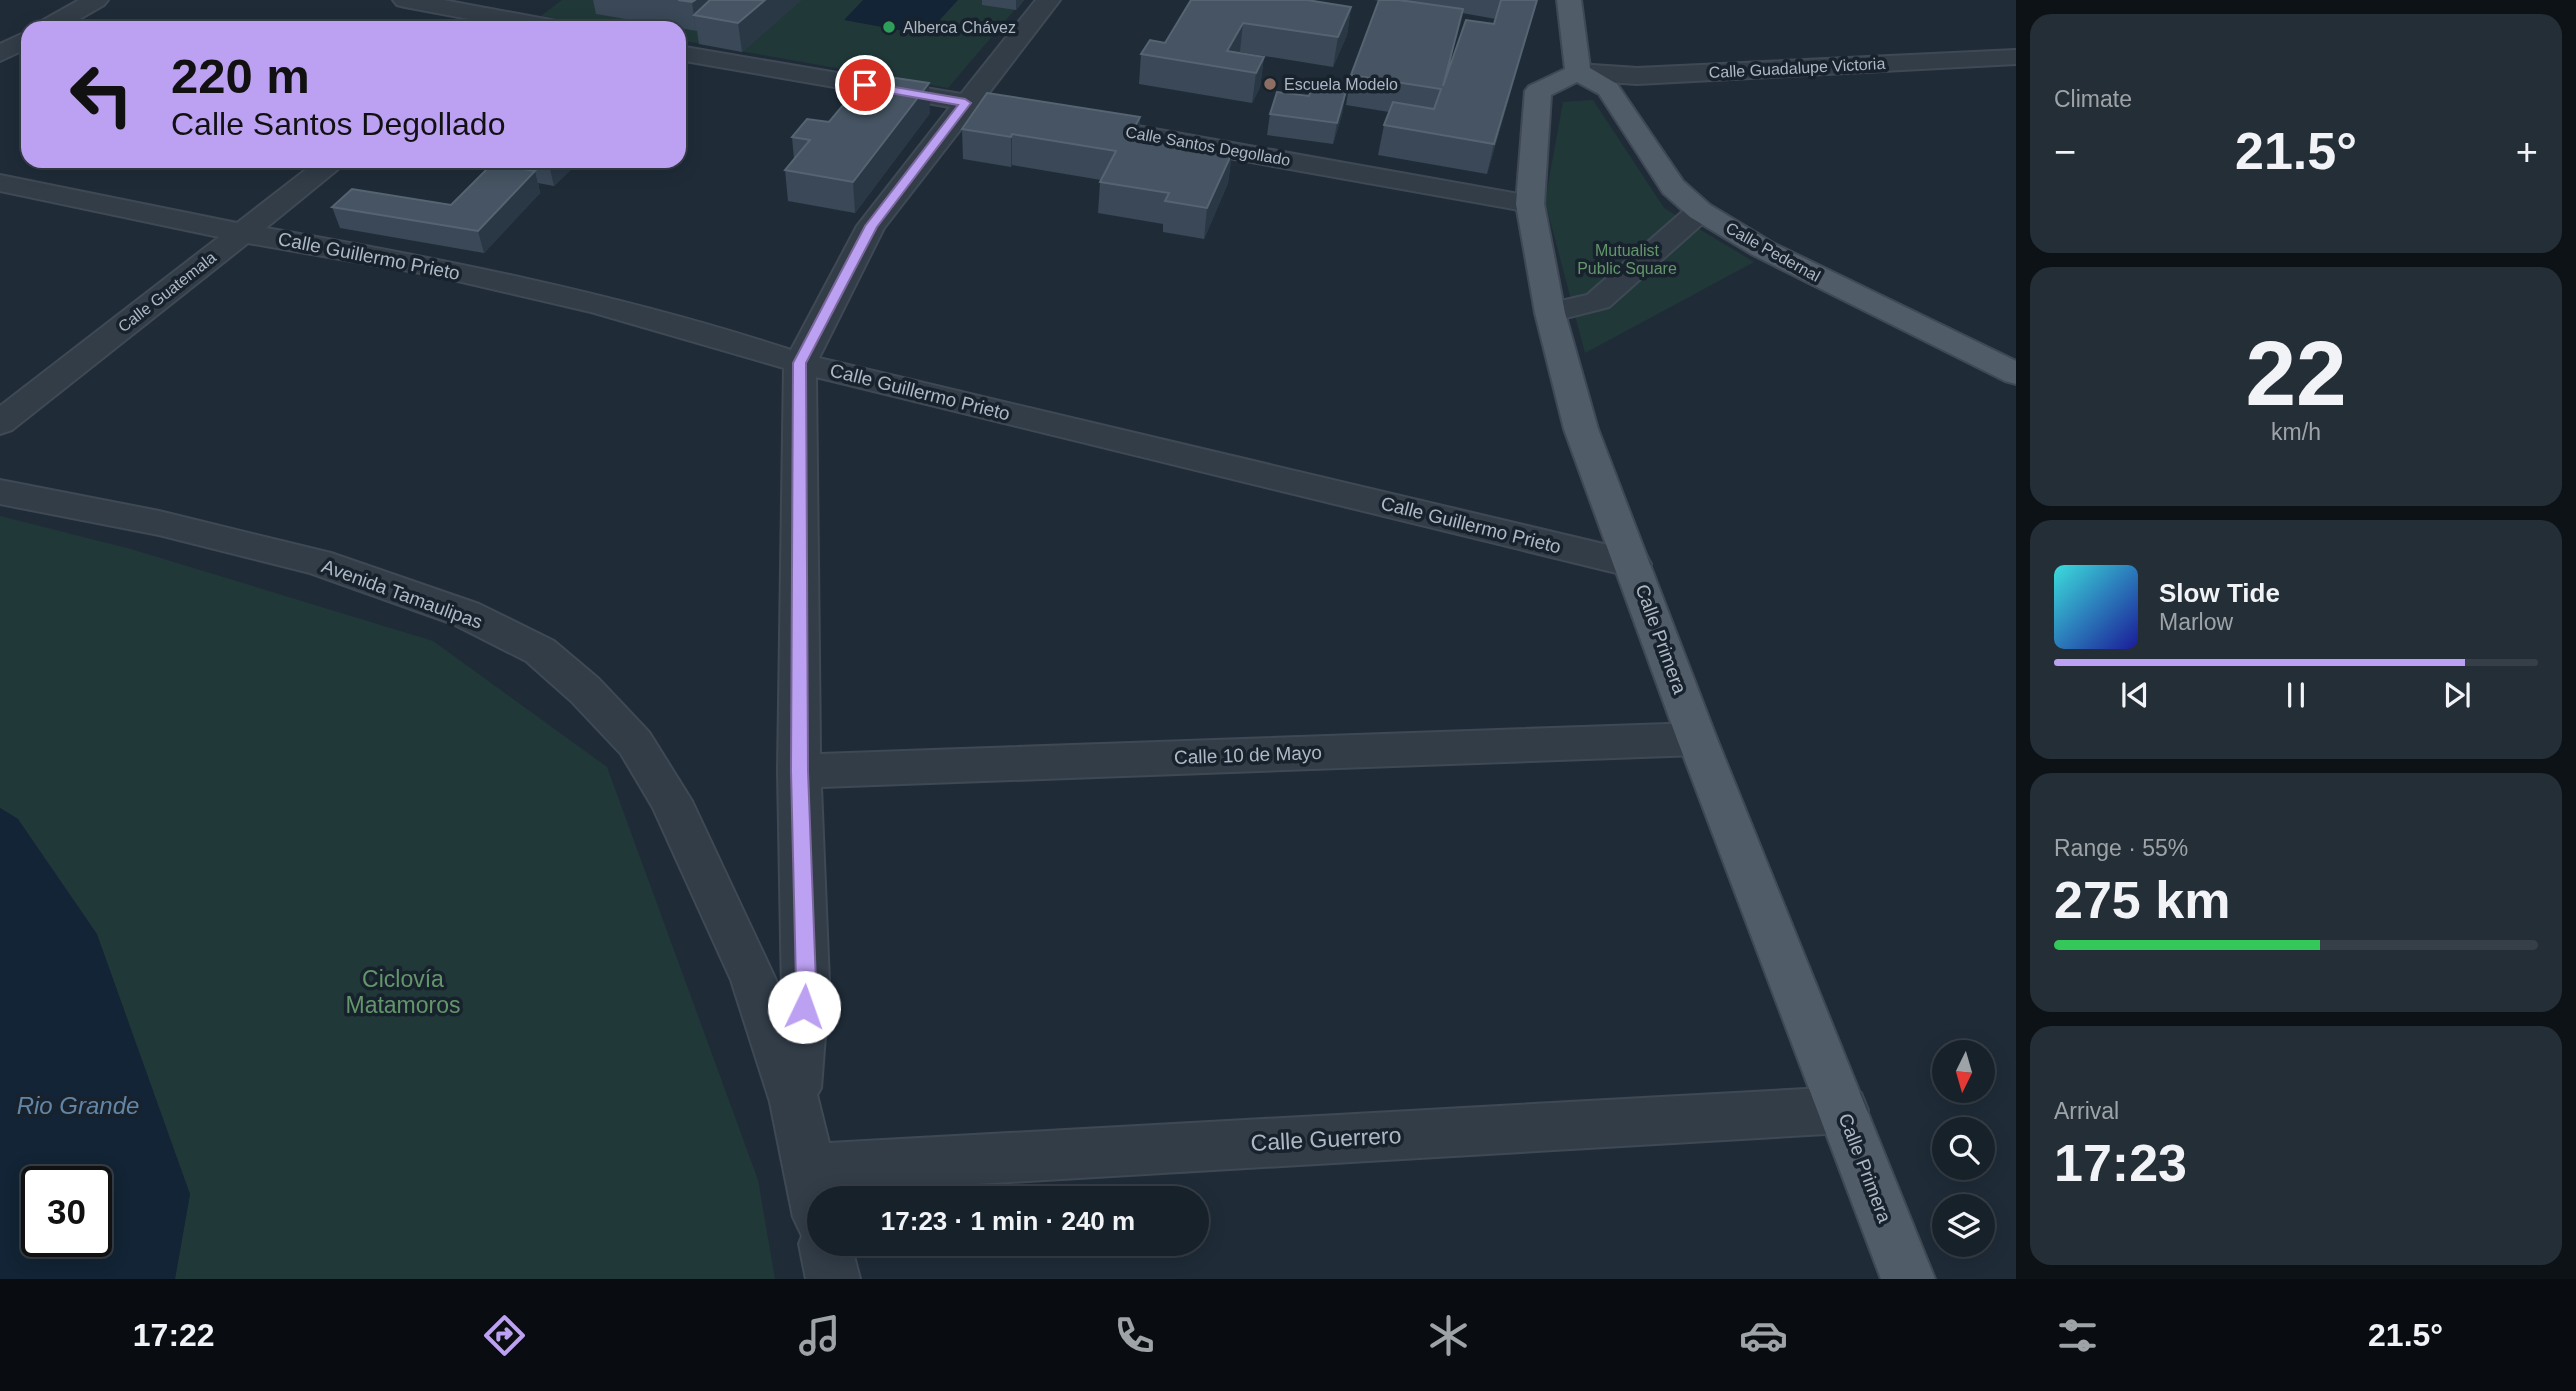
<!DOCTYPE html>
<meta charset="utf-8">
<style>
:root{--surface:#17212a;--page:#242e36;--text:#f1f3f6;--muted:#9ea3a8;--line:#363e47;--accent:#bca0f2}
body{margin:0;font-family:Arial,sans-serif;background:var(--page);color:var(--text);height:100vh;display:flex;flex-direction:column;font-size:26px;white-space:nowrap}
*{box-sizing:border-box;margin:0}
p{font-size:23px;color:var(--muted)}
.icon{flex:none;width:38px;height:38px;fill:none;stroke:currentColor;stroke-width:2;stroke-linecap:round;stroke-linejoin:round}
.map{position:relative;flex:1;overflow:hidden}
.drawer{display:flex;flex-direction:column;gap:14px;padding:14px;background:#0d1217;width:560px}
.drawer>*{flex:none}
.top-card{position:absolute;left:21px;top:21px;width:665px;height:147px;border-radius:21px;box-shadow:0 4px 18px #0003,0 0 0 2px var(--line);background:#bca0f2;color:#111;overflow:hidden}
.needle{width:46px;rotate:185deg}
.tools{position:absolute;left:1932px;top:1040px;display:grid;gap:14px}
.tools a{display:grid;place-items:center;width:63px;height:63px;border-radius:50%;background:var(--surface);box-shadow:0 4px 18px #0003,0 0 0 2px var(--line);font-size:35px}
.speed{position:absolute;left:21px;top:1166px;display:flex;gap:14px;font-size:35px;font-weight:700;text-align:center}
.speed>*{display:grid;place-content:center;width:91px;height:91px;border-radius:50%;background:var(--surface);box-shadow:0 4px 18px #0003,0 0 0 2px var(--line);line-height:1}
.speed .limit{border:4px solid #111;border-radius:10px;background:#fff;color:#111}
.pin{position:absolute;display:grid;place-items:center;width:60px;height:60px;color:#fff;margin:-30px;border:4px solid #fff;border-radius:50%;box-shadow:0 2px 7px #0007}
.me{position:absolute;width:77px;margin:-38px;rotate:3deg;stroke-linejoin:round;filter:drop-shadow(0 0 5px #0008)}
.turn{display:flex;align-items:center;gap:24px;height:147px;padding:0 35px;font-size:32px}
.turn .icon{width:91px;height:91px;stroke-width:2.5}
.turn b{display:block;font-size:49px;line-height:60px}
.big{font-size:52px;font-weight:700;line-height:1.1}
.drawer .card{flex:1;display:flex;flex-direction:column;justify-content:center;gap:10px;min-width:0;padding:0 24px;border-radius:21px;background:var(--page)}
.drawer .dial{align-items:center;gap:0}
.dial b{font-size:91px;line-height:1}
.song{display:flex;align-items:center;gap:21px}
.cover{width:84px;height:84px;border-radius:10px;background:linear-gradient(135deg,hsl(180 70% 55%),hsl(240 70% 35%))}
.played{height:7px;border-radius:4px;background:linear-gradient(90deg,var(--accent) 85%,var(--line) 85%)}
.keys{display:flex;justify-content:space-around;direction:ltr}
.heat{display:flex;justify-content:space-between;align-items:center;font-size:38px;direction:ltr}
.charge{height:10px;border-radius:5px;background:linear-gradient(90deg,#34c759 55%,var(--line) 0)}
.trip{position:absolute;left:807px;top:1186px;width:402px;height:70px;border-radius:35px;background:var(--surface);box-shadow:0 4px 18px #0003,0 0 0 2px var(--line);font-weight:700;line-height:70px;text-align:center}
.tabs{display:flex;height:112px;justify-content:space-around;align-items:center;background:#090d11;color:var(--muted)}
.tabs .icon{width:49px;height:49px}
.tabs .on{color:var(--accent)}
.tabs b{font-size:32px;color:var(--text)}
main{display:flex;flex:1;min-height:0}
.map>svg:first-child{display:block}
.green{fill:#213839}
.water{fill:#122435;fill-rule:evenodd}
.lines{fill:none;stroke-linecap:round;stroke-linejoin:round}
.minor-casing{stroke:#3f4955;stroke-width:4}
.major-casing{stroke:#3f4955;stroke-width:4}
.minor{fill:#323d48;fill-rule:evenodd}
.major{fill:#505d69;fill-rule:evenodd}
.wall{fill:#3a4857;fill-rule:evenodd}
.shaded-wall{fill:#2a3846}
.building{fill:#465463;stroke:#566472;stroke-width:2}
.route{fill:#bca0f2;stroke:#7a689d;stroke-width:2}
.leisure-dot{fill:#2e9e5b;stroke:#18222d;stroke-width:2.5}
.education-dot{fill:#8d6e63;stroke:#18222d;stroke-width:2.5}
.labels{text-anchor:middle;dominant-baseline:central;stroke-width:7;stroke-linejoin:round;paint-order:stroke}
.far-poi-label{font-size:16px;fill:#acb8c5;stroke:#18222d;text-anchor:start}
.far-street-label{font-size:16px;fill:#acb8c5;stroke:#18222d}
.far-park-label{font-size:16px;fill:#63966a;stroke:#18222d}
.street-label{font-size:19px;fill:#acb8c5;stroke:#18222d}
.near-park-label{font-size:23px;fill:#63966a;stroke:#18222d}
.near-street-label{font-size:23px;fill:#acb8c5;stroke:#18222d}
.near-water-label{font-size:24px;font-style:italic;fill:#6386a6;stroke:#18222d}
</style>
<main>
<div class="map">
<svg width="2016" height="1279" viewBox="0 0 2016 1279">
<rect width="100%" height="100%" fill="#1f2c38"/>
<g class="green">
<path d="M 562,0 L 1023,0 L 948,88 L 679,40 L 679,28 L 601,28 L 538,18 Z"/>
<path d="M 1593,100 L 1664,208 L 1754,262 L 1585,353 L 1545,201 L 1563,102 Z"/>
<path d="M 0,516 L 131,549 L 433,641 L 607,767 L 758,1180 L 775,1279 L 175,1279 L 190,1194 L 18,819 L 0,808 Z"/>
</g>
<g class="water">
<path d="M 863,0 L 958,0 L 926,35 L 844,20 Z"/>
<path d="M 0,808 L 18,819 L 97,934 L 190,1194 L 175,1279 L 0,1279 ZM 37,1181 L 96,1181 L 96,1241 L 37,1241 Z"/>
</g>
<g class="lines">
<g class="minor-casing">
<g id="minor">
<path d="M 79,0 L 108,0 L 104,5 L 64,28 L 34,28 L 38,23 Z"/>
<path d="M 393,0 L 443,0 L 556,21 L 564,23 L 568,28 L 517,28 L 405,7 L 397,5 Z"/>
<path d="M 1036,0 L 1060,0 L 985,98 L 996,101 L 1000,106 L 996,111 L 987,114 L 974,112 L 884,228 L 819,358 L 1633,551 L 1646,555 L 1651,564 L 1646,573 L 1633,577 L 816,377 L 820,754 L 1697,723 L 1711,728 L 1717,739 L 1711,750 L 1697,755 L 821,787 L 829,983 L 821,1088 L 817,1095 L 829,1143 L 1843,1087 L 1861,1093 L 1868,1110 L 1861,1127 L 1843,1133 L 840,1192 L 841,1199 L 819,1199 L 819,1244 L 851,1244 L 860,1279 L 806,1279 L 799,1244 L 802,1236 L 793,1217 L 770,1102 L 731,980 L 653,808 L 621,754 L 571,701 L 526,661 L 453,624 L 310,573 L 159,535 L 0,504 L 0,480 L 159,511 L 331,553 L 479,604 L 554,641 L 599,679 L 649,732 L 692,801 L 782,993 L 778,771 L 784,368 L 591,312 L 432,275 L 248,243 L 12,430 L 0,434 L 0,406 L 219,237 L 0,191 L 0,175 L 237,223 L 317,161 L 348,161 L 266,228 C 443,259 620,294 791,350 L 857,226 L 950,107 L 679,60 L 679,46 L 961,94 Z"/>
<path d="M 28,31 L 28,48 L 0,61 L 0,44 Z"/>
<path d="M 2016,50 L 2016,64 L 1637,84 L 1578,80 L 1569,77 L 1565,72 L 1569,67 L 1578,64 L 1637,68 Z"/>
<path d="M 1087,117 L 1530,196 L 1540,198 L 1544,204 L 1540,210 L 1530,212 L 1078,131 L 1074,125 L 1078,119 Z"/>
<path d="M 1700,202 L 1710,205 L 1714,211 L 1710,217 L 1609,307 L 1550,322 L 1539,320 L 1535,313 L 1539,306 L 1587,295 L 1690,205 Z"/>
</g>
</g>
<g class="major-casing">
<path id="major" d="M 1557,0 L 1581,0 L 1590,68 L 1617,84 L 1683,181 L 1710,205 L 1773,243 L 2016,361 L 2016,384 L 2005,381 L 1753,255 L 1690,217 L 1663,193 L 1599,94 L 1577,82 L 1551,95 L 1544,204 L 1565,313 L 1598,429 L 1717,739 L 1935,1279 L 1881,1279 L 1677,739 L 1564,429 L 1535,313 L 1516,204 L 1525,91 L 1529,86 L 1565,69 Z"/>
</g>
<use href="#minor" class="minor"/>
<use href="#major" class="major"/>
</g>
<g class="wall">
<path d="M 593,0 L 801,0 L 742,52 L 699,44 L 697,31 L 596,14 Z"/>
<path d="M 982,0 L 1024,0 L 1016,10 L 982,5 Z"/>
<path d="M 1191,0 L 1351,7 L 1347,35 L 1333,67 L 1240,52 L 1239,53 L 1264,57 L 1260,87 L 1252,103 L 1139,84 L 1141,54 L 1165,43 Z"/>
<path d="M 1374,0 L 1537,0 L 1487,174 L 1378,155 L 1384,125 L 1389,112 L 1346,105 L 1351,75 L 1379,1 ZM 1462,13 L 1496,19 L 1494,24 L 1447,73 Z"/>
<path d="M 1343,111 L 1333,144 L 1267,135 L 1270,114 Z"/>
<path d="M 930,113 L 855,213 L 788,201 L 785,170 L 794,159 L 792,137 L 829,122 Z"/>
<path d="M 1140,117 L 1139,138 L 1232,153 L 1228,183 L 1204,239 L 1163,232 L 1163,224 L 1098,213 L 1100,182 L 1101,180 L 1012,165 L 1011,167 L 963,159 L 962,129 Z"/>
<path d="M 504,161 L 580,161 L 554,186 L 538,183 L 540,193 L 484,253 L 340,228 L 332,207 L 451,205 L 505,167 Z"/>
</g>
<g class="shaded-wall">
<path d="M 695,0 L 731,0 L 694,15 L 696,31 L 692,2 Z"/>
<path d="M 765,0 L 801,0 L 742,52 L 738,23 Z"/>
<path d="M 1016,0 L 1024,0 L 1016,10 Z"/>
<path d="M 1537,0 L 1535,9 L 1487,174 L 1494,144 Z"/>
<path d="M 1351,7 L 1347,35 L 1333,67 L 1338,37 Z"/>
<path d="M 1463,9 L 1456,38 L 1436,116 L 1443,86 Z"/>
<path d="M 1243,23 L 1240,52 L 1230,69 L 1227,51 Z"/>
<path d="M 1264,57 L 1260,87 L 1252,103 L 1256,73 Z"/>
<path d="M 929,83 L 930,113 L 855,213 L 853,182 Z"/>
<path d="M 1346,91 L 1343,111 L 1333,144 L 1337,123 Z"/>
<path d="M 1140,117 L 1138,148 L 1130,136 Z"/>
<path d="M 1012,134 L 1012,165 L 1011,167 L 1011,137 Z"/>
<path d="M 1232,153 L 1228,183 L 1204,239 L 1207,208 Z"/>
<path d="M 552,161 L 580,161 L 554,186 L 549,165 Z"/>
<path d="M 535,171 L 540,193 L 484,253 L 478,231 Z"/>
</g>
<g class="building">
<path d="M 678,0 L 695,0 L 692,2 Z"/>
<path d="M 710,0 L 765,0 L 738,23 L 694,15 Z"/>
<path d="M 1191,0 L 1307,0 L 1351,7 L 1338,37 L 1243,23 L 1227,51 L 1264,57 L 1256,73 L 1141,54 L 1150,40 L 1165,43 Z"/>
<path d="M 1379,0 L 1399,0 L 1463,9 L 1443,86 L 1466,20 L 1494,24 L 1501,0 L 1537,0 L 1494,144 L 1384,125 L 1393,102 L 1434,109 L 1441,89 L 1351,75 Z"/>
<path d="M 530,25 L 551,28 L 526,28 Z"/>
<path d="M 869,74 L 929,83 L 853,182 L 785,170 L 810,140 L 792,137 L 807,119 L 829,122 Z"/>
<path d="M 1312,86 L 1346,91 L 1337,123 L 1270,114 L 1277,92 L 1309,96 Z"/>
<path d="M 987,93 L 1140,117 L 1130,136 L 1232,153 L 1207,208 L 1165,201 L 1169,193 L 1100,182 L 1116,151 L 1012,134 L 1011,137 L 962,129 Z"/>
<path d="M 530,161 L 552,161 L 549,165 Z"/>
<path d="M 492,164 L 535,171 L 478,231 L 332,207 L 352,189 L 451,205 Z"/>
</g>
<path class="route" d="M 865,82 L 965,99 L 971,103 L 877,227 L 806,363 L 808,771 L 816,983 L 811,1013 L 804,1016 L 797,1013 L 794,1007 L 796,983 L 791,771 L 793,363 L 865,226 L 958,105 L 861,88 L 861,83 Z"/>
<circle class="leisure-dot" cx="889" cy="27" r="7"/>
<circle class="education-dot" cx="1270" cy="84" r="7"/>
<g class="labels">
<g class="far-poi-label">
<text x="903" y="27">Alberca Chávez</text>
<text x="1284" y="84">Escuela Modelo</text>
</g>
<g class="far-street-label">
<text transform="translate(1797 68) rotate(-3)">Calle Guadalupe Victoria</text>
<text transform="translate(1208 146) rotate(10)">Calle Santos Degollado</text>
<text transform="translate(1773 252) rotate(29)">Calle Pedernal</text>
<text transform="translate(167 292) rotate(-38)">Calle Guatemala</text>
</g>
<g class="far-park-label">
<text x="1627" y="250">Mutualist<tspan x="1627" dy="18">Public Square</tspan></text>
</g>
<g class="street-label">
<text transform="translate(369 256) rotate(11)">Calle Guillermo Prieto</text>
<text transform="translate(920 392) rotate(14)">Calle Guillermo Prieto</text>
<text transform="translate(1471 525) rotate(14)">Calle Guillermo Prieto</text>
<text transform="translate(402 594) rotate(20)">Avenida Tamaulipas</text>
<text transform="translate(1661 639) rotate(70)">Calle Primera</text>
<text transform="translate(1248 755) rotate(-2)">Calle 10 de Mayo</text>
<text transform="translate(1865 1168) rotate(69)">Calle Primera</text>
</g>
<g class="near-park-label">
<text x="403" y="979">Ciclovía<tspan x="403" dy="26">Matamoros</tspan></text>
</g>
<g class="near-street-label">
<text transform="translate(1326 1139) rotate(-3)">Calle Guerrero</text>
</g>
<g class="near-water-label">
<text x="78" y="1105">Rio Grande</text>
</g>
</g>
</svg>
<div class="tools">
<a><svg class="needle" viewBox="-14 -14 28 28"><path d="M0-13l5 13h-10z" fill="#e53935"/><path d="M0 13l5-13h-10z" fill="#9ea3a8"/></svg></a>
<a><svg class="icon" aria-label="search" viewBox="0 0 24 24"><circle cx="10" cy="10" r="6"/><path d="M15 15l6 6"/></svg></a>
<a><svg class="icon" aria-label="layers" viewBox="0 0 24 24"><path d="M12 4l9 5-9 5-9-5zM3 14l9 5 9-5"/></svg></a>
</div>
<div class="speed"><div class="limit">30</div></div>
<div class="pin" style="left:865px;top:85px;background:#d93025"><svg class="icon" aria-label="arrive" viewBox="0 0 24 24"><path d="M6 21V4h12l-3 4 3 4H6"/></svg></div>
<svg class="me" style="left:804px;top:1007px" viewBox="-20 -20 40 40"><circle r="19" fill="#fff"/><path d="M0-13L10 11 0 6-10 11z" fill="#bca0f2"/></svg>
<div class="trip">17:23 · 1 min · 240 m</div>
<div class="top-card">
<div class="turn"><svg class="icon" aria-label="left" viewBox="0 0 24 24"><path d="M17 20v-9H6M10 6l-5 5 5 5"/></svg><div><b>220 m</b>Calle Santos Degollado</div></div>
</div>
</div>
<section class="drawer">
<div class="card"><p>Climate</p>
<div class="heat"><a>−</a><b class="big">21.5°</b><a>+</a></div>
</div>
<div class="card dial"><b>22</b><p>km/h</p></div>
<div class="card">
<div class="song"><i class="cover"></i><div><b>Slow Tide</b><p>Marlow</p></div></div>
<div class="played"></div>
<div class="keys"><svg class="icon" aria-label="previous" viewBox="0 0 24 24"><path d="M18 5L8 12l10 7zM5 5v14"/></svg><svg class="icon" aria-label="pause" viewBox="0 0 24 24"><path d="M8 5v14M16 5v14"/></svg><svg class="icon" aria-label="next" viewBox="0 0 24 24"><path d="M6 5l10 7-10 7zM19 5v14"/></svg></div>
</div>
<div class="card"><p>Range · 55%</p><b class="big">275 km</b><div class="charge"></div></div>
<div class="card"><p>Arrival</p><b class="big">17:23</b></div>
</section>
</main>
<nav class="tabs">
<b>17:22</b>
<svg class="icon on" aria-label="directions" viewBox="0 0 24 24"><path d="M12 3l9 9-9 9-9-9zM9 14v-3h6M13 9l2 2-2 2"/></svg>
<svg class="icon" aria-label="music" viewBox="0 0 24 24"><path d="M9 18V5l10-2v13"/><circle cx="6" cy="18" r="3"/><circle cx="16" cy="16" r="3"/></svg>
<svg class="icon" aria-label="phone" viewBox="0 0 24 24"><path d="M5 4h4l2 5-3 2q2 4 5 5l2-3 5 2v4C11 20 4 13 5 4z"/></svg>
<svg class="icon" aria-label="climate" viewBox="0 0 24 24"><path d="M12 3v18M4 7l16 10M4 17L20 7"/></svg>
<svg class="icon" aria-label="car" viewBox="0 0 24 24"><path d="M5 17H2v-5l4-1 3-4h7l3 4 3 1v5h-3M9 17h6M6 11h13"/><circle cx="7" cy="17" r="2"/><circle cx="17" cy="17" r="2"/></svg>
<svg class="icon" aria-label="filters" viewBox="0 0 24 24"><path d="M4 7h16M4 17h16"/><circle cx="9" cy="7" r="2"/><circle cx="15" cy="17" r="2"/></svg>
<b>21.5°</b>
</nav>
